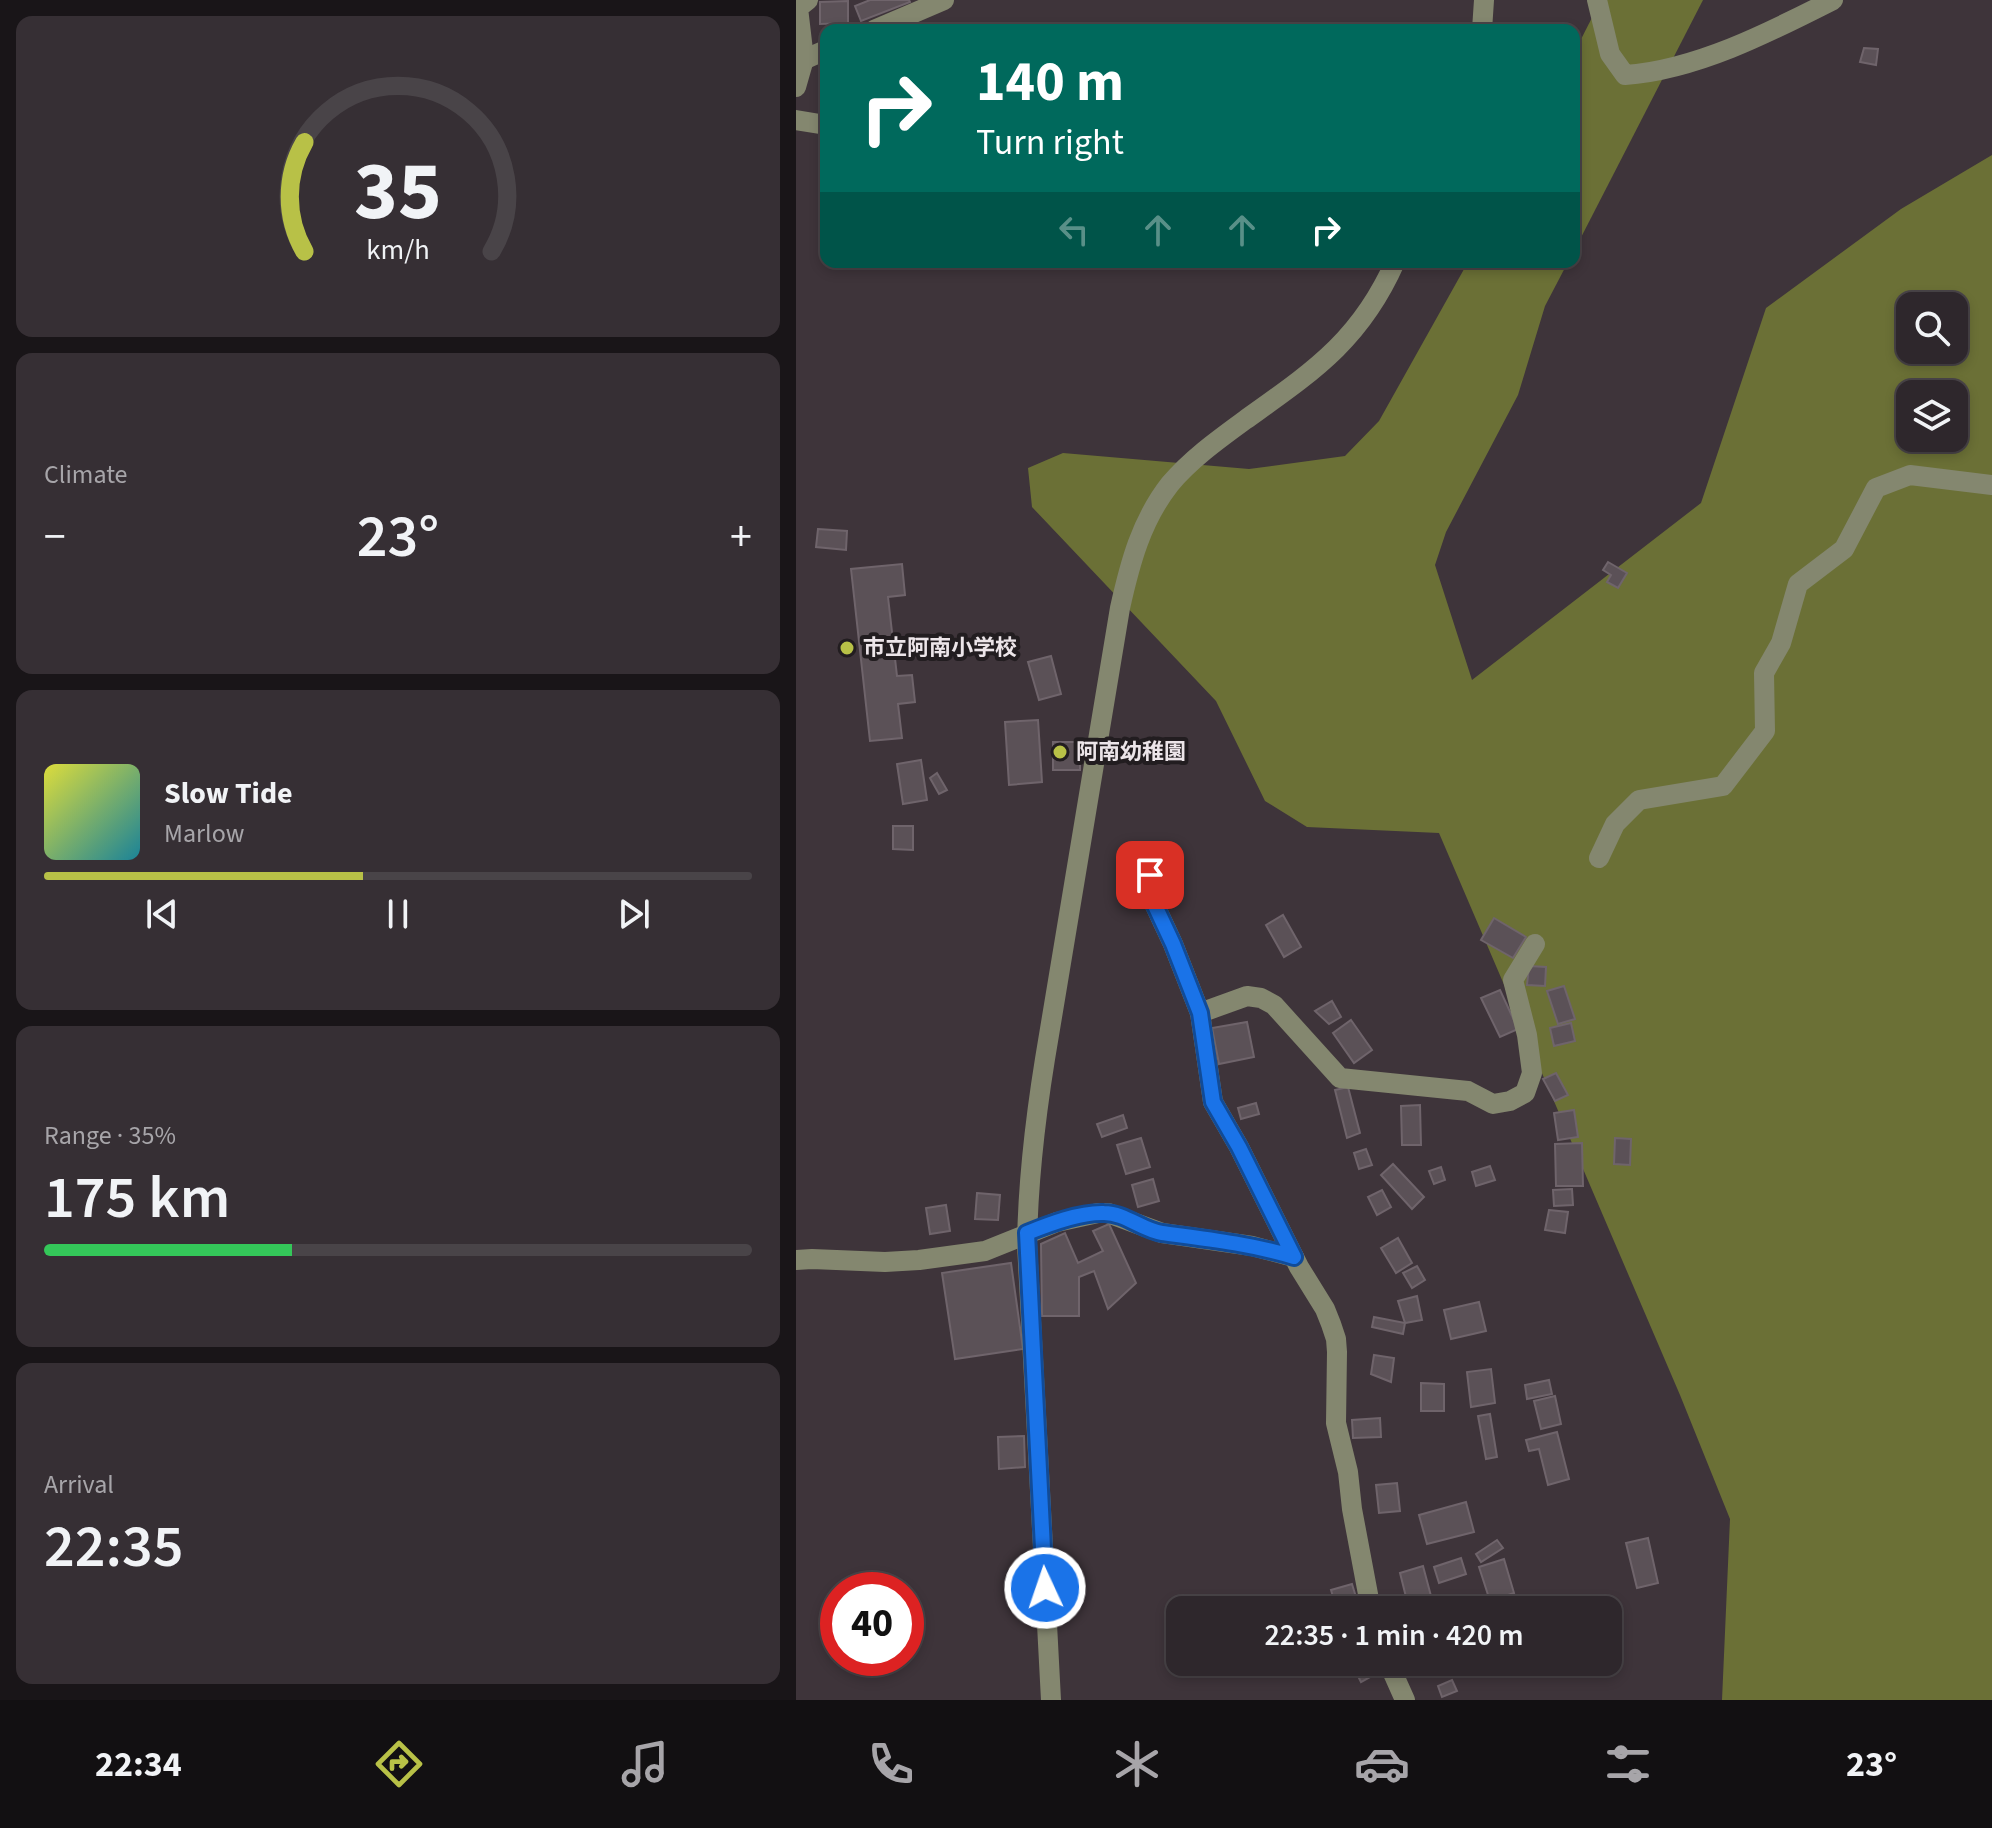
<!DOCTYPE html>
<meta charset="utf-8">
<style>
:root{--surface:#2e272c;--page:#362f34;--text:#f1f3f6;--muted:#a7a5a9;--line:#494448;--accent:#b8c147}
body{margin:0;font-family:"Source Sans 3","Noto Sans JP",sans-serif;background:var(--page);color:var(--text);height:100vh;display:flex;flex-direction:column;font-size:30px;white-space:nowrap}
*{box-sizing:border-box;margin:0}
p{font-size:26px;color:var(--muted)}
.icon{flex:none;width:44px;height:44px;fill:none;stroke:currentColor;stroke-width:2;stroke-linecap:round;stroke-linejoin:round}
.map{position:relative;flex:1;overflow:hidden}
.details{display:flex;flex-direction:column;gap:16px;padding:16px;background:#191518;width:796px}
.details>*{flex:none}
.top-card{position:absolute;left:24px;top:24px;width:760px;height:244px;border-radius:16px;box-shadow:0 4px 12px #0003,0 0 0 2px var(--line);background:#00695c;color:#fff;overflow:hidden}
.buttons{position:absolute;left:1100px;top:292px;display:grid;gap:16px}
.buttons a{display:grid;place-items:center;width:72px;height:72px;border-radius:16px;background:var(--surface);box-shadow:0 4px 12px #0003,0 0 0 2px var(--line);font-size:40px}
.speed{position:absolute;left:24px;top:1572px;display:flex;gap:16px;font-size:40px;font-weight:700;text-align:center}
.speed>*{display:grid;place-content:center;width:104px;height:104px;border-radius:50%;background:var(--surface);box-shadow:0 4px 12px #0003,0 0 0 2px var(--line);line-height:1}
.speed .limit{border:12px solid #d22;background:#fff;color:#111}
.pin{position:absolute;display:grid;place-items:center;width:68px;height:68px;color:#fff;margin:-34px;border-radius:16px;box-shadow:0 4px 12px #0006}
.me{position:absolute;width:88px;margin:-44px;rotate:357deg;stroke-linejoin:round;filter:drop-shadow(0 0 6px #0008)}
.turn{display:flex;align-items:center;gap:28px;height:168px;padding:0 24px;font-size:36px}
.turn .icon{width:104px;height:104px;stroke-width:2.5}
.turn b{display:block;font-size:56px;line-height:68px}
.lanes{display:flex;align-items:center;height:76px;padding:0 24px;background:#0003;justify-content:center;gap:40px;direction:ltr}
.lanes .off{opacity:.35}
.big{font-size:60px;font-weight:600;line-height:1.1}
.details .widget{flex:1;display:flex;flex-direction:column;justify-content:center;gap:12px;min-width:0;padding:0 28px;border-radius:16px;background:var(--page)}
.details .dial{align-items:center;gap:0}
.dial svg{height:208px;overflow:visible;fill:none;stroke:var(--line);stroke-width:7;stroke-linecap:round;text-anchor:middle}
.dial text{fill:var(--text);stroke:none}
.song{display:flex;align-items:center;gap:24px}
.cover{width:96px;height:96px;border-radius:12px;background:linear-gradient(135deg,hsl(60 70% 55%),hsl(190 70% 35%))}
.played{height:8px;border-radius:4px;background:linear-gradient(90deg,var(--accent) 45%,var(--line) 45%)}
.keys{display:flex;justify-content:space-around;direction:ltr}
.heat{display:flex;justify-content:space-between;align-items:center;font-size:44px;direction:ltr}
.charge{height:12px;border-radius:6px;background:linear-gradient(90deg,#34c759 35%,var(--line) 0)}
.trip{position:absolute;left:370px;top:1596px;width:456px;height:80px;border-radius:16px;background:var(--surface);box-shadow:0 4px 12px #0003,0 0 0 2px var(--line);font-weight:600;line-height:80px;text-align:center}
.dock{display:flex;height:128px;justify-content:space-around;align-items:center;background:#121012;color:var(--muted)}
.dock .icon{width:56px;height:56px}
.dock .selected{color:var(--accent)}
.dock b{font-size:36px;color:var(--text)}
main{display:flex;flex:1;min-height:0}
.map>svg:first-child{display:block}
.forest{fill:#6b7036;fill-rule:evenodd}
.building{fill:#5b5157;stroke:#6f646b;stroke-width:2}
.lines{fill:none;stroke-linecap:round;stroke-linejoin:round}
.minor{stroke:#84876f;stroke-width:20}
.route-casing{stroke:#114b97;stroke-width:20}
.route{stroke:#1a73e8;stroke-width:14}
.poi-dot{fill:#b8c147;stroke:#221d20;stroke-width:3}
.labels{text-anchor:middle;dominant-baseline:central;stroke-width:8;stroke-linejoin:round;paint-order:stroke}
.poi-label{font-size:22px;font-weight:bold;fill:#ece5e9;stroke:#221d20;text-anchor:start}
</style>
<main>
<section class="details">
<div class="widget dial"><svg viewBox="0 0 100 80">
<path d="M14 69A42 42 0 1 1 86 69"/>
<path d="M14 69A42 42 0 0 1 14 27" stroke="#b8c147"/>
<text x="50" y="56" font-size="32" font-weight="700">35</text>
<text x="50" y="72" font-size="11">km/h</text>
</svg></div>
<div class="widget"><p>Climate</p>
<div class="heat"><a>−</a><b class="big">23°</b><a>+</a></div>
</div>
<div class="widget">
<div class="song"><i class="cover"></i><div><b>Slow Tide</b><p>Marlow</p></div></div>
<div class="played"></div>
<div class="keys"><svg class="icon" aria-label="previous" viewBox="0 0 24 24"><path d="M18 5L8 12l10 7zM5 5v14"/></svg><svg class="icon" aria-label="pause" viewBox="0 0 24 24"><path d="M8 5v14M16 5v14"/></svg><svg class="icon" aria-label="next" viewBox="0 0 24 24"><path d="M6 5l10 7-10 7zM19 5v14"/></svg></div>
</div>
<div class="widget"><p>Range · 35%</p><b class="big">175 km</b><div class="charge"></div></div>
<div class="widget"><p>Arrival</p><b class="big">22:35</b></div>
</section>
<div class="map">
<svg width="1196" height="1700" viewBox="0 0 1196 1700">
<rect width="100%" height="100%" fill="#3e343a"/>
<g class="forest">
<path d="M 805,0 L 907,0 L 778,251 L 778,53 Z"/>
<path d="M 1196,155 L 1196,1700 L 926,1700 L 934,1519 L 884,1395 L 643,833 L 511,827 L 469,801 L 420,701 L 236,507 L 232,468 L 267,453 L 453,469 L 549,456 L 583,421 L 672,262 L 772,262 L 749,306 L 722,395 L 650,532 L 639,565 L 676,680 L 905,503 L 970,308 L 1105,209 ZM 1114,306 L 1158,306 L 1158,350 L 1114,350 ZM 1114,394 L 1158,394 L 1158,438 L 1114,438 Z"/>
</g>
<g class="building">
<path d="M 74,0 L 113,0 L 114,2 L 65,21 L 59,6 Z"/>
<path d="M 52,1 L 52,23 L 24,24 L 24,2 Z"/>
<path d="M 1068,48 L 1082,49 L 1080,65 L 1064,62 Z"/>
<path d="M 22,529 L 51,531 L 50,550 L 20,547 Z"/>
<path d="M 812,562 L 831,573 L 822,588 L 811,582 L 815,575 L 807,570 Z"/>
<path d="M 106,564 L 109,595 L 92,597 L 101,676 L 116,675 L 119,702 L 102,704 L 106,738 L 74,741 L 55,569 Z"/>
<path d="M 128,638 L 162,643 L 161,653 L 127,649 Z"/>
<path d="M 255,656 L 265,694 L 243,700 L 232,662 Z"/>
<path d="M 242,720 L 246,782 L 213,785 L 209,722 Z"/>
<rect x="257" y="742" width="27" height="28"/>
<path d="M 125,760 L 131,800 L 107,804 L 101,764 Z"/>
<path d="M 141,773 L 151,790 L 143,794 L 134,778 Z"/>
<path d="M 97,826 L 117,826 L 117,850 L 97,849 Z"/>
<path d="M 487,915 L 505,947 L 488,957 L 470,925 Z"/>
<path d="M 698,918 L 730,937 L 717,958 L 685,940 Z"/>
<path d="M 733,966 L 750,967 L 749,986 L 731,985 Z"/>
<path d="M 768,986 L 779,1019 L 762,1024 L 751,991 Z"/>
<path d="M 704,990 L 722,1029 L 704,1037 L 685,998 Z"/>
<path d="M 536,1001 L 545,1017 L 533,1024 L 519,1011 Z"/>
<path d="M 555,1020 L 576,1050 L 558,1063 L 537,1033 Z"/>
<path d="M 451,1022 L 458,1057 L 423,1064 L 416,1028 Z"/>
<path d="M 775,1023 L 779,1041 L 758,1046 L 754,1028 Z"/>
<path d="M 760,1073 L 772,1095 L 759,1101 L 747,1079 Z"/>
<path d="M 552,1087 L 564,1133 L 551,1138 L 539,1090 Z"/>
<path d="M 460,1103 L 463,1114 L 445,1119 L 442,1108 Z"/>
<path d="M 624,1105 L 625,1145 L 606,1145 L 605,1106 Z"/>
<path d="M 778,1110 L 782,1137 L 762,1140 L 758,1113 Z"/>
<path d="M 327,1115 L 331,1128 L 306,1137 L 301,1124 Z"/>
<path d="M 345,1138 L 354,1167 L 330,1174 L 321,1145 Z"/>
<path d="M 819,1138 L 835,1139 L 834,1165 L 818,1164 Z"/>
<path d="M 786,1143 L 787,1186 L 760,1186 L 759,1144 Z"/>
<path d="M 570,1149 L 576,1165 L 563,1169 L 558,1153 Z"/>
<path d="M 597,1164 L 628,1197 L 616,1209 L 585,1175 Z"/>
<path d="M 694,1166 L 699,1180 L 680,1186 L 676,1172 Z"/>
<path d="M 645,1167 L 649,1180 L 638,1184 L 633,1171 Z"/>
<path d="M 357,1179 L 363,1201 L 342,1207 L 336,1185 Z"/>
<path d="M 776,1189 L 777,1205 L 758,1206 L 757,1190 Z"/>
<path d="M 586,1190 L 595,1207 L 581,1215 L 572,1197 Z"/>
<path d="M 181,1193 L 204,1195 L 202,1220 L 179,1219 Z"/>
<path d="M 150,1205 L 154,1231 L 134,1234 L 130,1208 Z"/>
<path d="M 753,1210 L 772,1212 L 769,1233 L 749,1230 Z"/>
<path d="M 313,1224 L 340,1283 L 312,1309 L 298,1271 L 283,1277 L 283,1316 L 246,1316 L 245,1244 L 269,1233 L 282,1263 L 307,1251 L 297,1231 Z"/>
<path d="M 602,1238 L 616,1263 L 600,1273 L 585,1248 Z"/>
<path d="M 215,1263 L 227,1349 L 159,1359 L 146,1273 Z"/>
<path d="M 621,1266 L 629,1280 L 616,1288 L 607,1273 Z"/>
<path d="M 621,1296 L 626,1320 L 609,1323 L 602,1301 Z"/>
<path d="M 683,1302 L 690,1331 L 655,1339 L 648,1310 Z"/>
<path d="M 578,1317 L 609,1323 L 607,1334 L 576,1327 Z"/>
<path d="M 578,1355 L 598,1358 L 595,1382 L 575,1374 Z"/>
<path d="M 695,1369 L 699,1403 L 675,1407 L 671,1372 Z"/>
<path d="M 753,1380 L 756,1394 L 731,1399 L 729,1385 Z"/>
<path d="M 625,1383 L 648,1384 L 648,1411 L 625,1411 Z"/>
<path d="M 759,1396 L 765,1424 L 745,1429 L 738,1401 Z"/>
<path d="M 694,1414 L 701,1457 L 690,1459 L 682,1416 Z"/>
<path d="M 584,1418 L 585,1437 L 557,1438 L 556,1420 Z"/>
<path d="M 761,1432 L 773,1479 L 752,1485 L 743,1449 L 733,1451 L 730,1440 Z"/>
<path d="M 228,1436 L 229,1467 L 203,1469 L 202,1437 Z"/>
<path d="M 601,1483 L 604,1511 L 583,1513 L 580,1485 Z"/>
<path d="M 670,1502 L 678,1532 L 631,1544 L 623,1515 Z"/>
<path d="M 852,1538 L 862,1583 L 841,1588 L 830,1543 Z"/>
<path d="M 701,1540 L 707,1548 L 685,1562 L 680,1554 Z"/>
<path d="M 665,1558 L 670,1574 L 643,1583 L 638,1567 Z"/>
<path d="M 708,1559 L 718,1593 L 694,1601 L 683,1567 Z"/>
<path d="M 627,1566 L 635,1596 L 613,1609 L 604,1573 Z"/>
<path d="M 556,1584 L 564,1610 L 541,1610 L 535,1590 Z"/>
<path d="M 555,1662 L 578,1662 L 583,1672 L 565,1682 Z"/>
<path d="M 656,1680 L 661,1691 L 646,1697 L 642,1686 Z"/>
</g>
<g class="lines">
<g class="minor">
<path d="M 801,0 L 814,54 L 829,75 C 900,70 974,32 1037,0"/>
<path d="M 78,30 L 148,0"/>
<path d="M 686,30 L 688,0"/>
<path d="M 0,63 L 30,50"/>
<path d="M 0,87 L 8,59 L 2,8 L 12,0"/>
<path d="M 0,120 L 30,125"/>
<path d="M 803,858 L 819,824 L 843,800 L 927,786 L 969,731 L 968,673 L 985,643 L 1002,584 L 1048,549 L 1080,488 L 1114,475 L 1196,485"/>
<path d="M 354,875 L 355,897 L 377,944 L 404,1013 L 417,1102 L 443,1147 L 503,1267 L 529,1309 L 535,1324 L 540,1339 L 541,1352 L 540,1423 L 552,1472 L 556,1509 L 575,1610"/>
<path d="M 404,1013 L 451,996 L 465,998 L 478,1005 L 544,1078 L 672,1091 L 697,1104 L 714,1101 L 729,1093 L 736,1073 L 731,1035 L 717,980 L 739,944"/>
<path d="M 0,1260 L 16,1259 L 89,1262 L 123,1260 L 189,1251 L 261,1222 L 302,1213 L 312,1213 L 366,1233 L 456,1246 L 498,1257"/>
<path d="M 592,1662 L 609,1700"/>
<path d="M 255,1700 L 231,1244 C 232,1181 239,1121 249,1059 L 324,608 C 334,563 345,521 374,484 C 395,459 423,439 449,420 C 516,372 564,341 599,262"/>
</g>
</g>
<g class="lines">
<g class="route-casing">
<path id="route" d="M 249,1588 L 231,1233 C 253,1224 284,1212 308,1213 C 329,1213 346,1230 366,1233 C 411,1239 455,1244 498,1257 L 443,1147 L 417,1102 L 404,1013 L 377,944 L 355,897 L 354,875"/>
</g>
<use href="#route" class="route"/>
</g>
<g class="poi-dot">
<circle cx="51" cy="648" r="8"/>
<circle cx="264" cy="752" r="8"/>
</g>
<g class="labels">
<g class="poi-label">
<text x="67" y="648">市立阿南小学校</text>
<text x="280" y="752">阿南幼稚園</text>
</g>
</g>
</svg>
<div class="buttons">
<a><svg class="icon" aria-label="search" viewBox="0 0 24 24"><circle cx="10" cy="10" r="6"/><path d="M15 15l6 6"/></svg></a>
<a><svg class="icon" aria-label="layers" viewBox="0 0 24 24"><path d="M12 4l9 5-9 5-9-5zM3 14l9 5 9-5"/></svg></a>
</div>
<div class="speed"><div class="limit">40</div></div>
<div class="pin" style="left:354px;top:875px;background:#d93025"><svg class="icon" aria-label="arrive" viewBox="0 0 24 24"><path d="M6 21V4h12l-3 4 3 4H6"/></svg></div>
<svg class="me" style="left:249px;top:1588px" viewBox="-20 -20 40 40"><circle r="17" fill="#1a73e8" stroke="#fff" stroke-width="3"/><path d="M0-11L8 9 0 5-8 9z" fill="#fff"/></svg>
<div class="trip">22:35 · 1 min · 420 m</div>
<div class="top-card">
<div class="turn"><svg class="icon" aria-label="right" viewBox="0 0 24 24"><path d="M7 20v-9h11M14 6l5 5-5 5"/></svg><div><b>140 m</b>Turn right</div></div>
<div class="lanes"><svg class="icon off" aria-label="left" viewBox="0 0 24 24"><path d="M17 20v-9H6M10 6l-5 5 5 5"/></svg><svg class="icon off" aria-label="ahead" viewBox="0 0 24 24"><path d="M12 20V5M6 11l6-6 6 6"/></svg><svg class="icon off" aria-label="ahead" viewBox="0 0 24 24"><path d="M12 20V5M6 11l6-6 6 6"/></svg><svg class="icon" aria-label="right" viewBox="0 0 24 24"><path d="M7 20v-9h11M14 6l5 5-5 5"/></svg></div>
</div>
</div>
</main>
<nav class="dock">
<b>22:34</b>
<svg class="icon selected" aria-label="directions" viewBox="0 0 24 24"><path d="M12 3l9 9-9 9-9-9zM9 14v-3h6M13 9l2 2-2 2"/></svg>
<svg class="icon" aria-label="music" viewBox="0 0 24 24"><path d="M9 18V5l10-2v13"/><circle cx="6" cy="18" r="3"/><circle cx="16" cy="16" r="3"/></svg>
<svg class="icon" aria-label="phone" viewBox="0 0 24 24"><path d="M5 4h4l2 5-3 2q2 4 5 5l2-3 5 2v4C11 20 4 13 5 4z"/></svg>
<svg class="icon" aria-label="climate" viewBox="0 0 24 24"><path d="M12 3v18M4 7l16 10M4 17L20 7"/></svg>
<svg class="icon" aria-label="car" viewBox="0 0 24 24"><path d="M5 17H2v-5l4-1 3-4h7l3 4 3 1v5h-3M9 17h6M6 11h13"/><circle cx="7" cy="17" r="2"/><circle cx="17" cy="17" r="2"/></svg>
<svg class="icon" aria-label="filters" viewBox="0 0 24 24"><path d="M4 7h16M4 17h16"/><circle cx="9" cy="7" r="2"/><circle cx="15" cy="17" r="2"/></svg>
<b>23°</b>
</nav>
